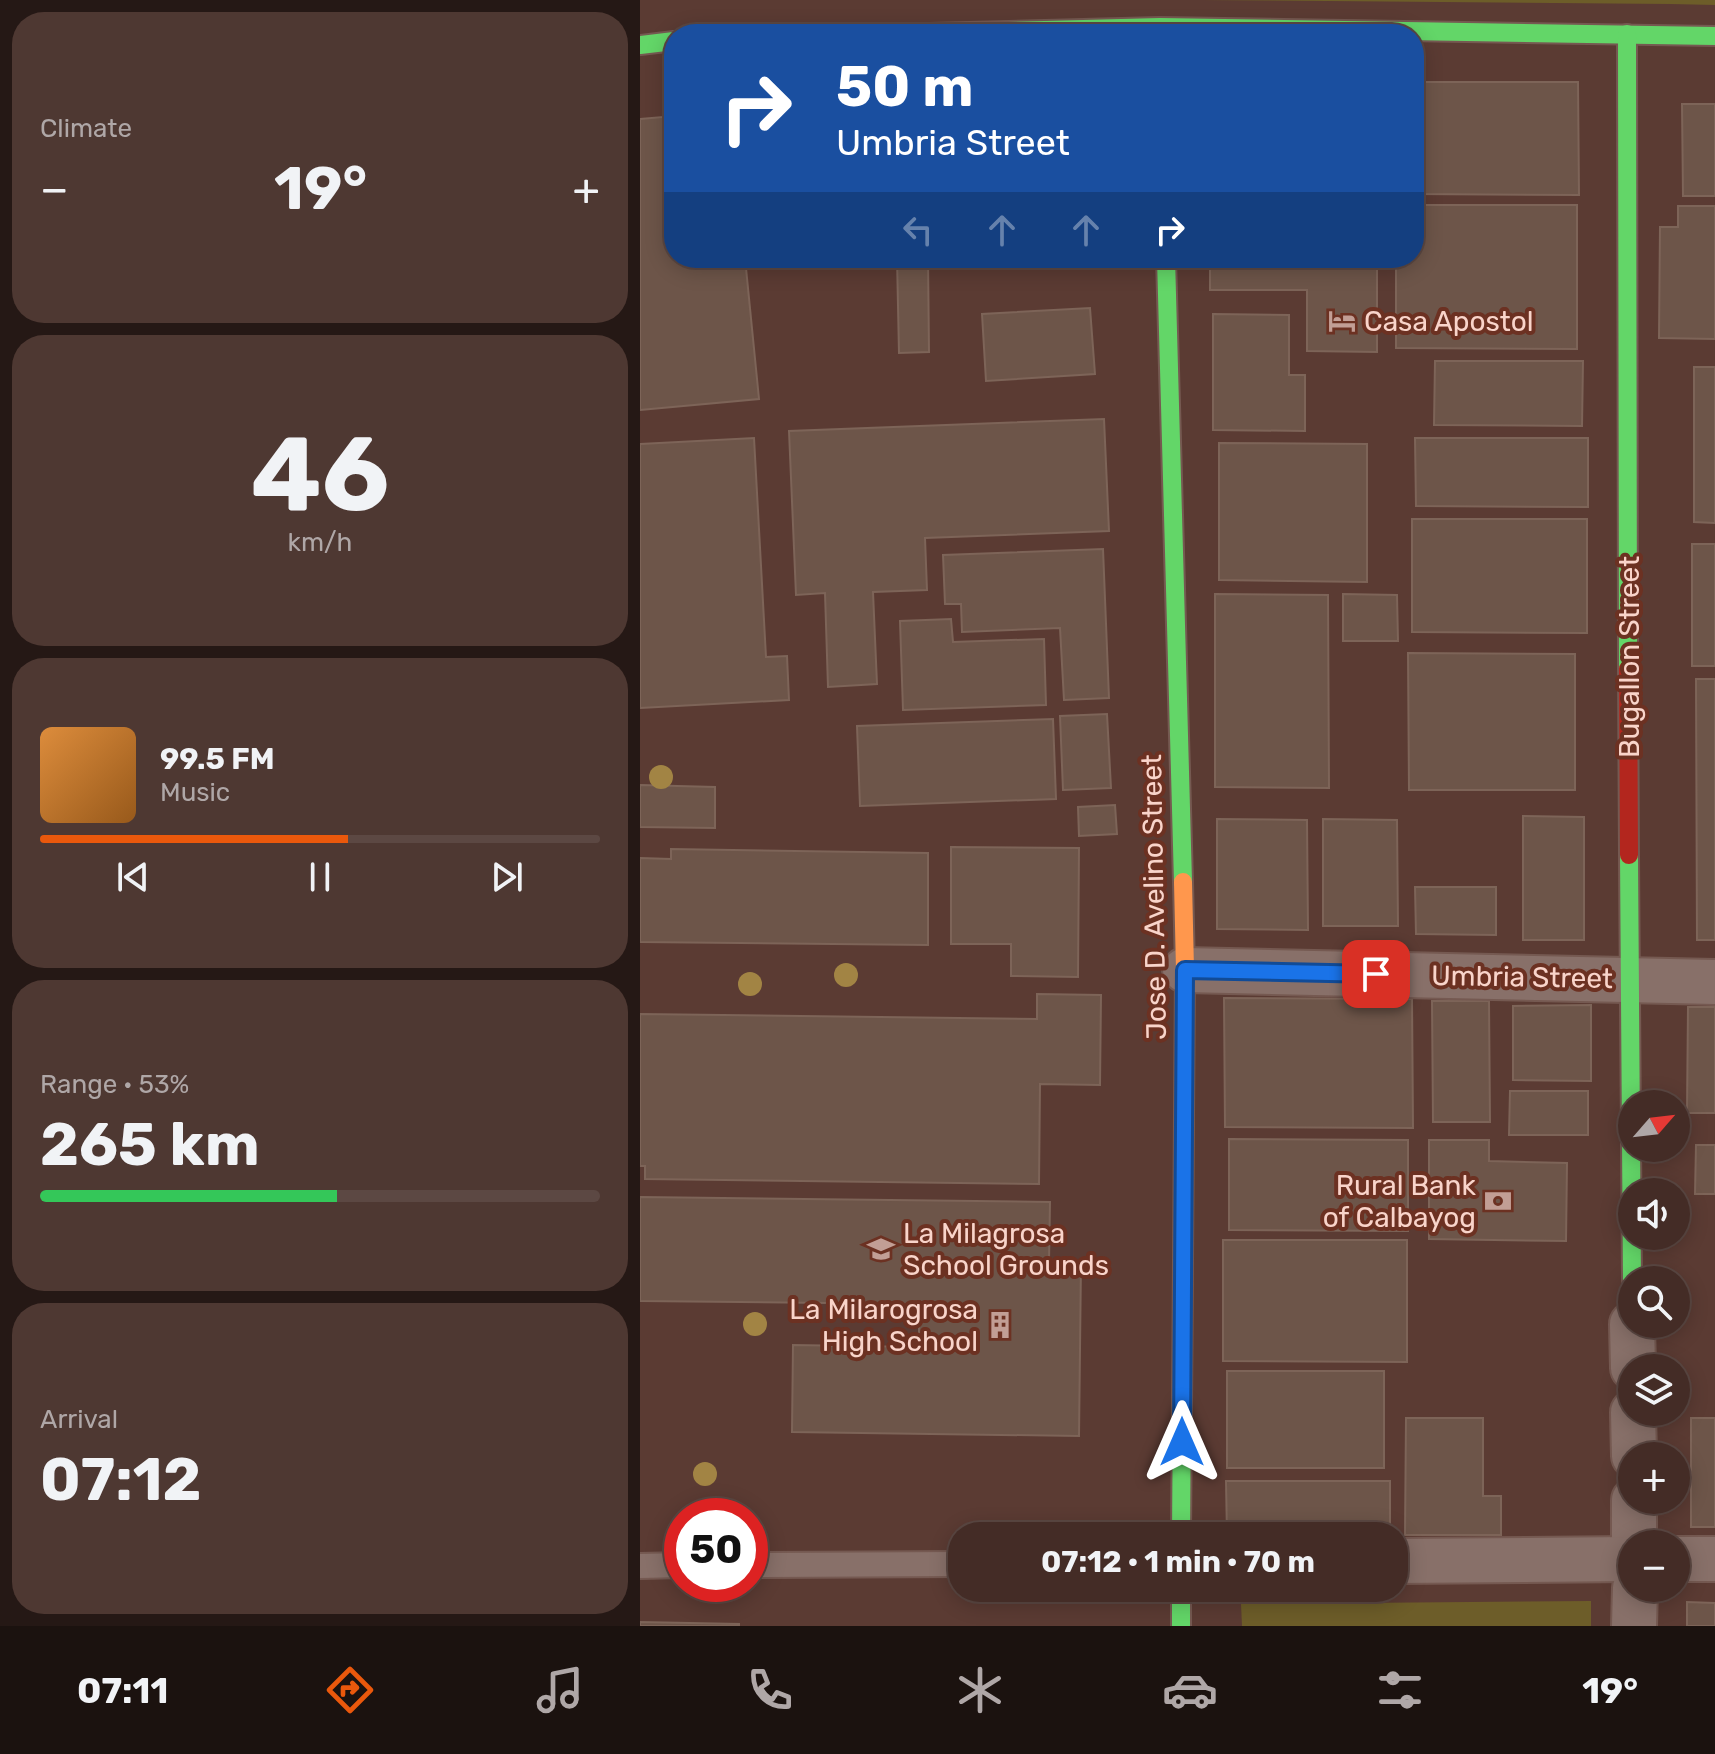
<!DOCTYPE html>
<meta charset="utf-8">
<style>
:root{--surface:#442c26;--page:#4e3832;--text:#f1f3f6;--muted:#afa7a7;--line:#5c4843;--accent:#ea580c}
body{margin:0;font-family:Rubik,sans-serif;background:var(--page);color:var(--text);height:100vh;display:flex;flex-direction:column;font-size:30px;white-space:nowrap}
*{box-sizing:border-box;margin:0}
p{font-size:26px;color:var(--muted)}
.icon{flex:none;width:44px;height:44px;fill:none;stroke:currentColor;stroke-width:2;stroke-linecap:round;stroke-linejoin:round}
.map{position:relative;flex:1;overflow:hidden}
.details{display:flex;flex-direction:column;gap:12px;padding:12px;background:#251815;width:640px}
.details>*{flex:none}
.guide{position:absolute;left:24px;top:24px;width:760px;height:244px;border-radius:32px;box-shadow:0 4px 20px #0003,0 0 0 2px var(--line);background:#1a4fa0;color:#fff;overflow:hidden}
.needle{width:52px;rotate:62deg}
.controls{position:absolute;left:978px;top:1090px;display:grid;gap:16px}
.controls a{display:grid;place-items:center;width:72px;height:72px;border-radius:50%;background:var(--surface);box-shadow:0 4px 20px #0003,0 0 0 2px var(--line);font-size:40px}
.speed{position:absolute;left:24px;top:1498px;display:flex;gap:16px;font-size:40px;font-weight:700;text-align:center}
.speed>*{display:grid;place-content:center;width:104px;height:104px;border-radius:50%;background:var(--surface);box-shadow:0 4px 20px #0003,0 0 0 2px var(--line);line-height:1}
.speed .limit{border:12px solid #d22;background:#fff;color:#111}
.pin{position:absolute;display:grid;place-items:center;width:68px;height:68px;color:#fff;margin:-34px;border-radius:16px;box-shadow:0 4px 12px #0006}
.me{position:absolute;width:88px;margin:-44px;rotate:0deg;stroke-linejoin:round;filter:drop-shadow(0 0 6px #0008)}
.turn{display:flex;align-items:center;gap:28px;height:168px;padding:0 40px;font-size:36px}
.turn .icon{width:104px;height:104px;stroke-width:2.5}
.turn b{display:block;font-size:56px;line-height:68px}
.lanes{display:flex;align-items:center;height:76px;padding:0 40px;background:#0003;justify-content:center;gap:40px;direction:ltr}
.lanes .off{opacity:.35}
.big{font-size:60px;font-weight:700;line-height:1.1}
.details .tile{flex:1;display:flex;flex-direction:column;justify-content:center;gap:12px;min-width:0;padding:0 28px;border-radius:32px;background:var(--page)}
.details .dial{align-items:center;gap:0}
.dial b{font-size:104px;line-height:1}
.song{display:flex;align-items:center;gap:24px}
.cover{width:96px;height:96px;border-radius:12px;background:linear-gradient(135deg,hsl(30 70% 55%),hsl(30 70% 35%))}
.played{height:8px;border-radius:4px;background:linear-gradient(90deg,var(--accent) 55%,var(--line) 55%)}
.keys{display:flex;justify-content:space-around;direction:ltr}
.heat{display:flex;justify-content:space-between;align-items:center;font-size:44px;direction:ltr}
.charge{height:12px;border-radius:6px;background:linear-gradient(90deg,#34c759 53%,var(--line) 0)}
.trip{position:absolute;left:308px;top:1522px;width:460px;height:80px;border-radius:32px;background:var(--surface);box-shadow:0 4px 20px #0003,0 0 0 2px var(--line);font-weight:700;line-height:80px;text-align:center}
.menu{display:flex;height:128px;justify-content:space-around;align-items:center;background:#1b120f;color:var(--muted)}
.menu .icon{width:56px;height:56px}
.menu .selected{color:var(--accent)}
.menu b{font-size:36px;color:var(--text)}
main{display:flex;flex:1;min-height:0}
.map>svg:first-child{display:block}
.green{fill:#6d5d29}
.building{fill:#6d5549;stroke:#7d6458;stroke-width:2}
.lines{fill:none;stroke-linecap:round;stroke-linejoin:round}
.lane-casing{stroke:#755951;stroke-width:28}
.street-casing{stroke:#755951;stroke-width:48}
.fast-casing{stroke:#755951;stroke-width:22}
.slow-casing{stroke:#755951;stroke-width:22}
.jam-casing{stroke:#755951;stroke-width:22}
.lane{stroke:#887069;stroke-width:24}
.street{stroke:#887069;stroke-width:44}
.fast{stroke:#63d668;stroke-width:18}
.slow{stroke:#ff974d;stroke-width:18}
.jam{stroke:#b3261e;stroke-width:18}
.tree{fill:#a28444}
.route-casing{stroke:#114b97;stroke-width:20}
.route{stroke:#1a73e8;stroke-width:14}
.labels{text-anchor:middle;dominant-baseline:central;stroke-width:8;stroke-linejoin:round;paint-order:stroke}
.poi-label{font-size:28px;fill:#f9d4ca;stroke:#6c3122;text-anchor:start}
.street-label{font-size:28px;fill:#f9d4ca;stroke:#6c3122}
</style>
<main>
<section class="details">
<div class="tile"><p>Climate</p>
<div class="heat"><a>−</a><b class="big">19°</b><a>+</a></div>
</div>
<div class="tile dial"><b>46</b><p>km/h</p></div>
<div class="tile">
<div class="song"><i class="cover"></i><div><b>99.5 FM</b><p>Music</p></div></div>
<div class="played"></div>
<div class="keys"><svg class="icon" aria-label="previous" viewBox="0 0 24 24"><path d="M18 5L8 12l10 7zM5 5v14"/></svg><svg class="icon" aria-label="pause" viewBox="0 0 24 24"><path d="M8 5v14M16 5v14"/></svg><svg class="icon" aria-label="next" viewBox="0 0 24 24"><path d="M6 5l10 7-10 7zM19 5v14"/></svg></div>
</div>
<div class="tile"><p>Range · 53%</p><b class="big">265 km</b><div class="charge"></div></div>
<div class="tile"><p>Arrival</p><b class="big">07:12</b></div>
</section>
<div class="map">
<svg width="1075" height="1626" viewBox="0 0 1075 1626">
<rect width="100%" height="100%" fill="#5b3b33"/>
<g class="green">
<path d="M 561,0 L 1075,0 L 1075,5 L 1030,4 Z"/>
<path d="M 951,1601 L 951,1626 L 602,1626 L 601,1604 Z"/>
</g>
<g class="building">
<path d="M 774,82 L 938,82 L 939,195 L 774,194 Z"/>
<path d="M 1042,104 L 1075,104 L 1075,196 L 1043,196 Z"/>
<path d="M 34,116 L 34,258 L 105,258 L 119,399 L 0,410 L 0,119 Z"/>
<path d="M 774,205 L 937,205 L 937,349 L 756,348 L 756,258 L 774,258 Z"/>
<path d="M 1038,206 L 1075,206 L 1075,339 L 1019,338 L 1020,227 L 1038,227 Z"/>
<path d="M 257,258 L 288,258 L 289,352 L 259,353 Z"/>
<path d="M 570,258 L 737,258 L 737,352 L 667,351 L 667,290 L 570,290 Z"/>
<path d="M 450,308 L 455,374 L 346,381 L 342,314 Z"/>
<path d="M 573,314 L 649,315 L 649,375 L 665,375 L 665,431 L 573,430 Z"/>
<path d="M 795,361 L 943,361 L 942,426 L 794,425 Z"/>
<path d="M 1054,367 L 1075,367 L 1075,523 L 1054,522 Z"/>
<path d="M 464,419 L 469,531 L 285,538 L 287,590 L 233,592 L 237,684 L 188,687 L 185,593 L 156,595 L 149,431 Z"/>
<path d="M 114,438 L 126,657 L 147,656 L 149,700 L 0,708 L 0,444 Z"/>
<path d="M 775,438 L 948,438 L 948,507 L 776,506 Z"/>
<path d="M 579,443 L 727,444 L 727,582 L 579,580 Z"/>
<path d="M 772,519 L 947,519 L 947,633 L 772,632 Z"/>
<rect x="1052" y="544" width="23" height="122"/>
<path d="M 463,549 L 469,698 L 424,700 L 420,628 L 322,632 L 321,604 L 305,604 L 303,555 Z"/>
<path d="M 575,594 L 688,595 L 689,788 L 575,787 Z"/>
<path d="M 703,594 L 757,595 L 758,641 L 703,641 Z"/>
<path d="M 311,619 L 313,642 L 404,639 L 406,705 L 263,710 L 260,621 Z"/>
<path d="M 768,653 L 935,654 L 935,790 L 769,790 Z"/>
<path d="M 1056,679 L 1075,679 L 1075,940 L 1057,940 Z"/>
<path d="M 467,714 L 471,788 L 423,790 L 420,716 Z"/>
<path d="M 413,719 L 416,799 L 220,806 L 217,726 Z"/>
<path d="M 0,785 L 75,787 L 75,828 L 0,827 Z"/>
<path d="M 475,805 L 477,834 L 439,836 L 438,807 Z"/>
<path d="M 883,816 L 944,817 L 944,940 L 883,940 Z"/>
<path d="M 577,819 L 667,820 L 668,930 L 577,929 Z"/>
<path d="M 683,819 L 757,820 L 758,926 L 683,926 Z"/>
<path d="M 311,847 L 439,848 L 438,977 L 371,976 L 371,944 L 311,944 Z"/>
<path d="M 31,849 L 288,853 L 288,945 L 0,942 L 0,858 L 31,859 Z"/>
<path d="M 775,887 L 856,887 L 856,935 L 776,934 Z"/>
<path d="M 397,994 L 461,995 L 460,1085 L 400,1084 L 399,1184 L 5,1179 L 5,1166 L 0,1166 L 0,1014 L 397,1019 Z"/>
<path d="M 584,998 L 772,999 L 773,1128 L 585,1127 Z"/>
<path d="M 792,1001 L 849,1001 L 850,1122 L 793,1122 Z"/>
<path d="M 951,1005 L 951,1081 L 873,1080 L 873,1006 Z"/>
<path d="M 1048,1007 L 1075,1007 L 1075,1113 L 1047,1113 Z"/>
<path d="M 870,1091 L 948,1091 L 948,1135 L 869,1135 Z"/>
<path d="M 589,1139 L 768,1140 L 768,1231 L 589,1230 Z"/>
<path d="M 789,1140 L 849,1140 L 849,1161 L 927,1163 L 926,1241 L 789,1239 Z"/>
<path d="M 1056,1145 L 1075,1145 L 1075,1194 L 1055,1194 Z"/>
<path d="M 0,1197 L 410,1202 L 409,1263 L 441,1262 L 439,1436 L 152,1432 L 153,1345 L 279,1347 L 279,1304 L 0,1301 Z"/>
<path d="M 583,1240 L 767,1240 L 767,1362 L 583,1361 Z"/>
<rect x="587" y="1371" width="157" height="97"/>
<path d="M 766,1418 L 843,1418 L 843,1496 L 861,1496 L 861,1535 L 765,1535 Z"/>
<rect x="1051" y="1418" width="24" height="109"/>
<path d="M 586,1481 L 750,1481 L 750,1536 L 587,1536 Z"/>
<path d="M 1047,1602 L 1075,1603 L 1075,1626 L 1047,1626 Z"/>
<path d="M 0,1622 L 99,1624 L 99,1626 L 0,1626 Z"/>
</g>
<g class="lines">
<g class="lane-casing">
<g id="lane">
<path d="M 110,1565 L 322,1564"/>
<path d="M 0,1566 L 42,1565"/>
</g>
</g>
<g class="street-casing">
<g id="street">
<path d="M 545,970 L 1075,982"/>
<path d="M 992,1324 L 993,1368"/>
<path d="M 993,1412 L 994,1456"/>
<path d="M 994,1500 L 994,1544"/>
<path d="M 1036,1559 L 1075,1559"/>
<path d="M 754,1561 L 992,1559"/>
<path d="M 994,1626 L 995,1588"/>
</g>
</g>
<g class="fast-casing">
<g id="fast">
<path d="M 250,34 L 520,27 L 1075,36"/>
<path d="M 987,34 L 988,669"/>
<path d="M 0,45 L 34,41"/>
<path d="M 526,258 L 543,882"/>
<path d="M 989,855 L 992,1280"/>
<path d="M 541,1536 L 542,1405"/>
<path d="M 541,1588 L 541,1626"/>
</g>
</g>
<g class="slow-casing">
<path id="slow" d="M 542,1405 L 545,970 L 543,882"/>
</g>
<g class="jam-casing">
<path id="jam" d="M 988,669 L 989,855"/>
</g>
<use href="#lane" class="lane"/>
<use href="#street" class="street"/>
<use href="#fast" class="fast"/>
<use href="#slow" class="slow"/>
<use href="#jam" class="jam"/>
</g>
<g class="tree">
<circle cx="21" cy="777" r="12"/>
<circle cx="206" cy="975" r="12"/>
<circle cx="110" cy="984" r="12"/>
<circle cx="115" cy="1324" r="12"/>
<circle cx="65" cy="1474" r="12"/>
</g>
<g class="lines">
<g class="route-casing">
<path id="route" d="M 542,1442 L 545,970 L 736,974"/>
</g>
<use href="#route" class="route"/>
</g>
<defs>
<g id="hotel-bare" transform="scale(2.16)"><path d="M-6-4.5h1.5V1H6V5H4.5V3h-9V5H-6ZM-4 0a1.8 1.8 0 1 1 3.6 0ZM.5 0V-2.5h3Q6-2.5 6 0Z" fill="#c29e95" stroke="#6c3122" stroke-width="2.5" paint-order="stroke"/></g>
<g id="bank-bare" transform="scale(2.16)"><path d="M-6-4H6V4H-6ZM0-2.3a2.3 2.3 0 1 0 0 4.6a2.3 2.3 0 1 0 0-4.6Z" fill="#c29e95" stroke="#6c3122" stroke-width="2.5" paint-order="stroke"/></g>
<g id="school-bare" transform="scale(2.16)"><path d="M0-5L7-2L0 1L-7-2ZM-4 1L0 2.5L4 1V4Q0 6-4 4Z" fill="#c29e95" stroke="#6c3122" stroke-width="2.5" paint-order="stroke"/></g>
<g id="building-bare" transform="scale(2.16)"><path d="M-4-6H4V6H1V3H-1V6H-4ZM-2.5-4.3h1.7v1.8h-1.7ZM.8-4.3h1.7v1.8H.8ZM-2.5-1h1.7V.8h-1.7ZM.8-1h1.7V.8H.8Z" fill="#c29e95" stroke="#6c3122" stroke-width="2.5" paint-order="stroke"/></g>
</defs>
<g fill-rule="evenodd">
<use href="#hotel-bare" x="702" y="321"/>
<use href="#bank-bare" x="858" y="1201"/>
<use href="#school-bare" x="241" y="1249"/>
<use href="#building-bare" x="360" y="1325"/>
</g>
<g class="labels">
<g class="poi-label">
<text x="724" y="321">Casa Apostol</text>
<text x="836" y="1185" text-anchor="end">Rural Bank<tspan x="836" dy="32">of Calbayog</tspan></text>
<text x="263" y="1233">La Milagrosa<tspan x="263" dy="32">School Grounds</tspan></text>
<text x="338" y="1309" text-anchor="end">La Milarogrosa<tspan x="338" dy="32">High School</tspan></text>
</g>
<g class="street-label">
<text transform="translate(989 657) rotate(-90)">Bugallon Street</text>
<text transform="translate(514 897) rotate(-91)">Jose D. Avelino Street</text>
<text transform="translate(882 977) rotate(1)">Umbria Street</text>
</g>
</g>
</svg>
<div class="controls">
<a><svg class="needle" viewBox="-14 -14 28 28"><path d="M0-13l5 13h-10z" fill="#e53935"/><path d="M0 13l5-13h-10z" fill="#afa7a7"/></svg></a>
<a><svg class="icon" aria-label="sound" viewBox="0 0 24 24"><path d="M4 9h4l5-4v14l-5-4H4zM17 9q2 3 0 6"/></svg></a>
<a><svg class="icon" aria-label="search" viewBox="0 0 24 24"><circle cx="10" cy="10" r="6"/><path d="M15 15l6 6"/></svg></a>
<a><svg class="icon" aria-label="layers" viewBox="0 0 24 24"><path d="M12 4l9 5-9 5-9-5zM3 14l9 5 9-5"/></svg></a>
<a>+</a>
<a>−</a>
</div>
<div class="speed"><div class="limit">50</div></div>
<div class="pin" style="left:736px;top:974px;background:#d93025"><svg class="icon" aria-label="arrive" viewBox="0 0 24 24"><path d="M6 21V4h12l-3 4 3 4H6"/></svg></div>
<svg class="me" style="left:542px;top:1442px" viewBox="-20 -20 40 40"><path d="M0-17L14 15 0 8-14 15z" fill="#1a73e8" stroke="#fff" stroke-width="4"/></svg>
<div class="trip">07:12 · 1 min · 70 m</div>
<div class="guide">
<div class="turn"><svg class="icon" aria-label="right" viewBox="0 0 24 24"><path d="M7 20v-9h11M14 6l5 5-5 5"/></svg><div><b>50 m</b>Umbria Street</div></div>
<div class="lanes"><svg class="icon off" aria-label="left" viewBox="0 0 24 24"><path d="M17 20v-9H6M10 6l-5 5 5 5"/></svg><svg class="icon off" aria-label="ahead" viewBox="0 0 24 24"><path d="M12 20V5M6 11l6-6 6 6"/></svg><svg class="icon off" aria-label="ahead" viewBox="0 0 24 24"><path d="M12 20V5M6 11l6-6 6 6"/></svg><svg class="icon" aria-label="right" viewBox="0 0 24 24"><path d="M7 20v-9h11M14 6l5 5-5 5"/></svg></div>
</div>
</div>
</main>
<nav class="menu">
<b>07:11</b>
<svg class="icon selected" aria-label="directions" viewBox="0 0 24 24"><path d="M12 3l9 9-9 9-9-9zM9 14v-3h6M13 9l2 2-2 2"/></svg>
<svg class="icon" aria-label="music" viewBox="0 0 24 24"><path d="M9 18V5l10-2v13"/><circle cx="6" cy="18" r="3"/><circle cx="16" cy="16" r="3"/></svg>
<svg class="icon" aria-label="phone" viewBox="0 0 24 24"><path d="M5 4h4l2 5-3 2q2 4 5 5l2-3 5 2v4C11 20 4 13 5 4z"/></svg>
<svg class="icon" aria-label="climate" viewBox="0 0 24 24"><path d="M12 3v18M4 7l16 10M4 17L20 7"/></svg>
<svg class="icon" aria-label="car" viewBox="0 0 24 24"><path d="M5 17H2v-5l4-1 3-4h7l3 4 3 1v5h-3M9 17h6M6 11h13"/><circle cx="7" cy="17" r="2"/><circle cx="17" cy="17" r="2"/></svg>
<svg class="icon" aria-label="filters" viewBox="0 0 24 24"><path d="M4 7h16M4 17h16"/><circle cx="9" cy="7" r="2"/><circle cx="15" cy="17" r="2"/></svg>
<b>19°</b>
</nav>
